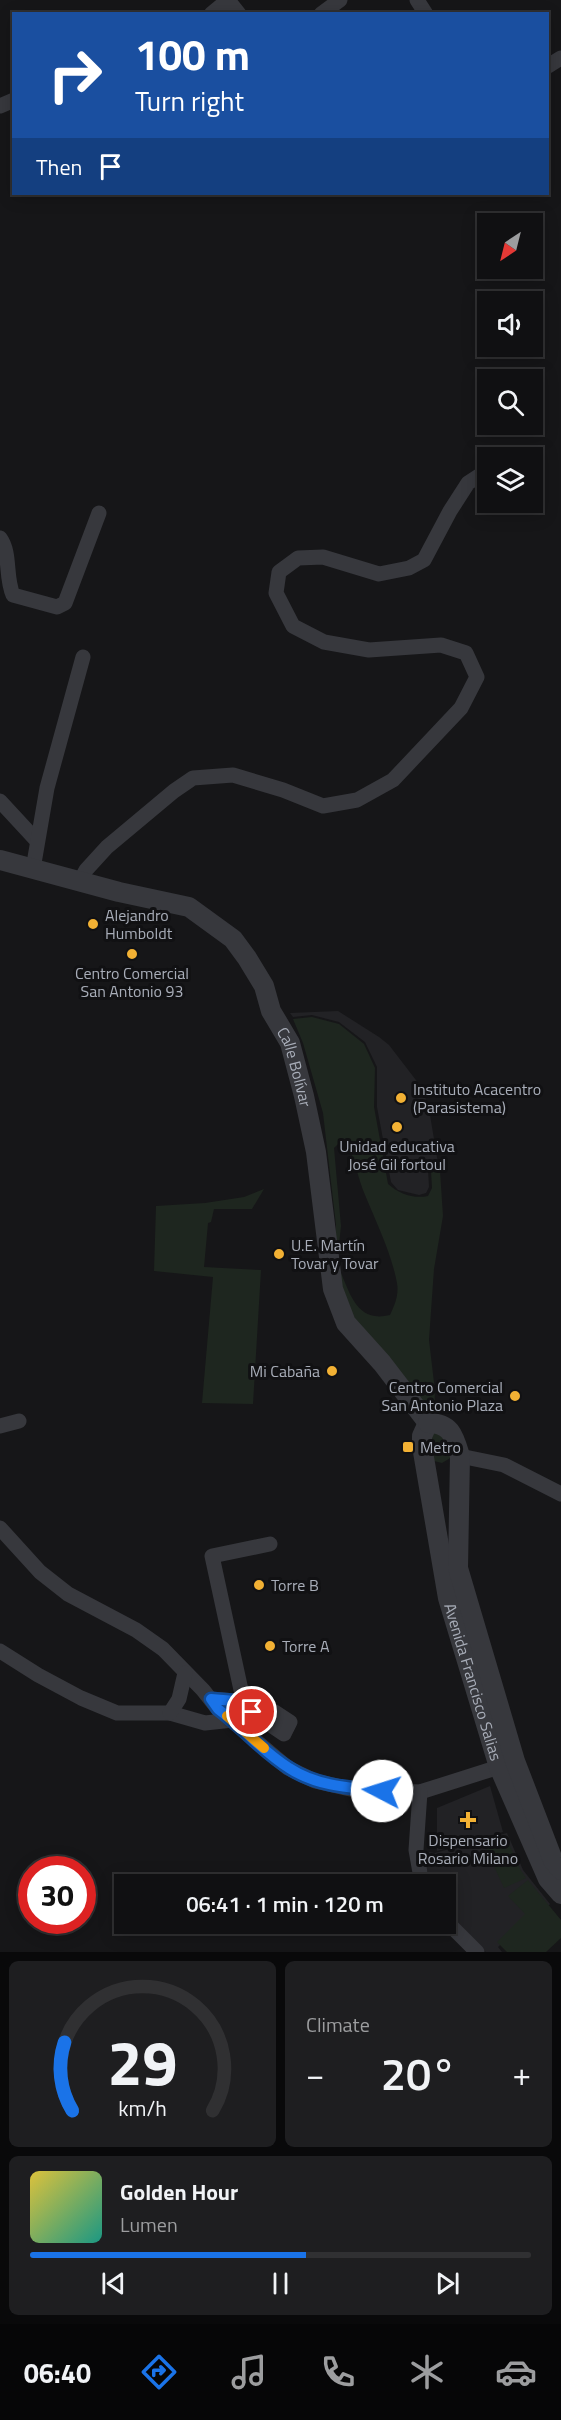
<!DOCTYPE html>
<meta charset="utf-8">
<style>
:root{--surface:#101012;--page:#1e1e20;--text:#f1f3f6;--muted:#9c9d9f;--line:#303032;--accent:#1a73e8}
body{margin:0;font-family:"Titillium Web",sans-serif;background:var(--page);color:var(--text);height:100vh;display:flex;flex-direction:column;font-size:22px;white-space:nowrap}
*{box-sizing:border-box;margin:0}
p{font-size:20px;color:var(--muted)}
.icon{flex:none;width:33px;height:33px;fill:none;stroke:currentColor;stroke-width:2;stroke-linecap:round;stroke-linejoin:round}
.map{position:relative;height:1952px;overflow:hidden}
.sheet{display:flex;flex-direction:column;gap:9px;padding:9px;background:#09090a;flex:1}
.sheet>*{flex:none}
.hud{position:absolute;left:12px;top:12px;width:537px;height:183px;border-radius:0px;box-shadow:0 3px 15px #0003,0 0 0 2px var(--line);background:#1a4fa0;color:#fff;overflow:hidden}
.needle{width:39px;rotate:215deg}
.buttons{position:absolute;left:477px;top:213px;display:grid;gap:12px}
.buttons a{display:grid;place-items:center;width:66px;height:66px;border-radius:0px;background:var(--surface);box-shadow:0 3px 15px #0003,0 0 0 2px var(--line);font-size:30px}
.speed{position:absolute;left:18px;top:1856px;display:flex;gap:12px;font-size:30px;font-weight:700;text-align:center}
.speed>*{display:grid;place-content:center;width:78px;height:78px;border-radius:50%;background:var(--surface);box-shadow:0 3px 15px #0003,0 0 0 2px var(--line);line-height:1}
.speed .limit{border:9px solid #d22;background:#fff;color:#111}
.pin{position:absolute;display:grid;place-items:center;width:51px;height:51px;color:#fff;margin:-26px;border:3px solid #fff;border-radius:50%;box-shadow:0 2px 6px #0007}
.me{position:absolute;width:66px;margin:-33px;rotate:275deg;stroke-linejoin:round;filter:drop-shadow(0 0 4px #0008)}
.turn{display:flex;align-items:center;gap:21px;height:126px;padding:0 24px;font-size:27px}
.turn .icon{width:78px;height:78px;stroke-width:2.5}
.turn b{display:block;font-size:42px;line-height:51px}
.then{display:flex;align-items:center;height:57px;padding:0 24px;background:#0003;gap:12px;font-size:22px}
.big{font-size:45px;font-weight:600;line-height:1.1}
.sheet .widget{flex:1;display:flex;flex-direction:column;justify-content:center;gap:9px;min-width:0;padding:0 21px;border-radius:9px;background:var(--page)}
.sheet .dial{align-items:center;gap:0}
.dial svg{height:156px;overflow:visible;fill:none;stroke:var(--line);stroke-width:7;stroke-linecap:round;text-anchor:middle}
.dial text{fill:var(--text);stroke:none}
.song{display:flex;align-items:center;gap:18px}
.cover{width:72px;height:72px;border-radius:9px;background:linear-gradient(135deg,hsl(50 70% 55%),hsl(170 70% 35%))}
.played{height:6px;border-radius:3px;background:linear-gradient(90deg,var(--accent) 55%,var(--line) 55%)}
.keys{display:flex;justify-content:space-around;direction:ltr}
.heat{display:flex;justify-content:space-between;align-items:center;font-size:33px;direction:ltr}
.sheet .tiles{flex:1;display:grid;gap:9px;grid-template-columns:1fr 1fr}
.widget:last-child{grid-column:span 2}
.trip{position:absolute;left:114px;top:1874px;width:342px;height:60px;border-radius:0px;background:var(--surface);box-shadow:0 3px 15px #0003,0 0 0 2px var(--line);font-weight:600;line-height:60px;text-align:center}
.tabs{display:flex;height:96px;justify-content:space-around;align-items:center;background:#060607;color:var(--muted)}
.tabs .icon{width:42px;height:42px}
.tabs .selected{color:var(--accent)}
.tabs b{font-size:27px;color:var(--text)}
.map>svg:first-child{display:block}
.built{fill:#222225}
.green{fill:#1e261f}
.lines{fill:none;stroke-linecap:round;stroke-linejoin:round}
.minor{stroke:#37383d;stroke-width:15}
.tertiary{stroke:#37383d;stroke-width:20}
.route-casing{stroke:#114b97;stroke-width:15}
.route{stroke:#1a73e8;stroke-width:10}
.slow{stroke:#f59e0b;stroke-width:10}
.poi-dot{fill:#f2b134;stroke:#111113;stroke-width:2}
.labels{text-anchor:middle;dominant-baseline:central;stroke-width:6;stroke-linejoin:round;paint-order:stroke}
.poi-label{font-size:16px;fill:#a8adb8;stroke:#111113;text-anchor:start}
.street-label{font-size:16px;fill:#a8adb8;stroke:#111113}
</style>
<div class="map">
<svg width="561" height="1952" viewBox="0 0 561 1952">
<rect width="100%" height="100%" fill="#161618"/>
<g class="built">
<path d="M 338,1011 L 379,1037 L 389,1045 L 422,1088 L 429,1109 L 439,1169 L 428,1170 L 429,1187 L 426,1193 L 419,1195 L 398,1190 L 391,1182 L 377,1107 L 377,1067 L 365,1042 L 339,1022 L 312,1015 L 293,1017 L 290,1013 Z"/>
<path d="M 490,1786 L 503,1832 L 437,1851 L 437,1808 Z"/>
<path d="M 507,1833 L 523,1870 L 550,1904 L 545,1909 L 540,1905 L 498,1947 L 502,1952 L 486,1952 L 472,1946 L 454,1925 L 446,1909 L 446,1884 L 432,1884 L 426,1867 L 429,1852 L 435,1853 Z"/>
</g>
<g class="green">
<path d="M 312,1017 L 339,1024 L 364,1044 L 375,1068 L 374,1107 L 388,1184 C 399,1194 414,1199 428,1196 L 432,1188 L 431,1171 L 440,1171 L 443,1216 L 434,1269 L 429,1340 L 435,1391 L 434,1418 L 358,1330 L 343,1297 L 340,1271 C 351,1295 357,1323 390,1315 C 395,1304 399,1295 397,1283 C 391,1251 375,1220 363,1190 C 357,1174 354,1157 346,1142 L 340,1142 L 334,1148 L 341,1226 L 337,1263 L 334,1254 L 336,1225 L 323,1113 L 303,1043 L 293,1019 Z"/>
<path d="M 264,1189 L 252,1209 L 214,1209 L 211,1222 L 208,1223 L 204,1267 L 261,1270 L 253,1404 L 202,1403 L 213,1277 L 154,1271 L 156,1206 L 205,1203 L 244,1197 Z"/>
<path d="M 443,1429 L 452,1457 L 442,1463 L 434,1461 L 427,1433 Z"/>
<path d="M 505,1835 L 520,1869 L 526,1878 L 504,1888 L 483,1842 Z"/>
<path d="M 528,1880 L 561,1920 L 561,1938 L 546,1952 L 507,1952 L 497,1942 L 525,1914 L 508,1896 Z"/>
</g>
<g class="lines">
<g class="minor">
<path d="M 417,0 L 426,14"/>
<path d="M 211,14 L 228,0 L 239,14"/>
<path d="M 321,14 L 340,0"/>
<path d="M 548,66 L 561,58"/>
<path d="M 0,106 L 14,100"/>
<path d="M 508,458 L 521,454"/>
<path d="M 0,538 C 11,553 5,577 13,595 L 57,607 L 65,603 L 99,513"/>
<path d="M 0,801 L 37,841"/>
<path d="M 33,869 L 47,788 L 83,657"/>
<path d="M 80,881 L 86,870 L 107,847 L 174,791 L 193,778 L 233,775 L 283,790 L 323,806 L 357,800 L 393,780 L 461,708 L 477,677 L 466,653 L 441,645 L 369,650 L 324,642 L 293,626 L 276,593 L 279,572 L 298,558 L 323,557 L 379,574 L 409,568 L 424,560 L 450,511 L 468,483 L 488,470"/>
<path d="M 0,1426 L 19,1421"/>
<path d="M 460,1456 L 504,1465 L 561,1494"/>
<path d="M 0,1528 L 40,1572 L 68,1594 L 136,1630 L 163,1649 L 203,1690 L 218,1709 L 288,1768 L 315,1781 L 350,1789 L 420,1792 L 499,1767"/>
<path d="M 0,1651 L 38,1675 L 81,1698 L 117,1713 L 170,1713 L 205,1723 L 233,1720"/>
<path d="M 211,1699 L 235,1701 L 284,1734 L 290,1722 L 241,1690 L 212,1556 L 270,1544"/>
<path d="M 170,1713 L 179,1699 L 185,1673"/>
<path d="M 420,1792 L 416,1850 L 422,1884"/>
<path d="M 446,1921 L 477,1952"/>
</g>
<g class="tertiary">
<path id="s1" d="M 0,860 L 119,892 L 189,907 L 233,939 L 247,958 L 264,986 L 271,1011 L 290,1043 L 304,1096 L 316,1152 L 333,1289 L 346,1323 L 382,1363 L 428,1423"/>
<path id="s2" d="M 428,1423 L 422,1436 L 422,1446 L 448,1598 L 499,1767 L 548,1879 L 561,1894"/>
<path d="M 428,1423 C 451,1423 454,1436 460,1456 L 458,1568 L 515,1761 L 553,1860 L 561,1870"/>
</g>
</g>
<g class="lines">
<g class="route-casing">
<path id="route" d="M 252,1712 L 235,1701 L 211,1699 L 218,1709 C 242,1727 263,1752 289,1768 C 316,1786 350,1788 382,1791"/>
</g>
<use href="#route" class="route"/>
<path class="slow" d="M 227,1716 L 264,1748"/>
</g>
<g class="poi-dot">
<circle cx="93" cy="924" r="6"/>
<circle cx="132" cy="954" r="6"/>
<circle cx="401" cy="1098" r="6"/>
<circle cx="397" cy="1127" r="6"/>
<circle cx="279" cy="1254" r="6"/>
<circle cx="332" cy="1371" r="6"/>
<circle cx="515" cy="1396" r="6"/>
<rect x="402" y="1441" width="12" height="12" rx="3"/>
<circle cx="259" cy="1585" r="6"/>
<circle cx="270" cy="1646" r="6"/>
<path d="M465 1811h6v6h6v6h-6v6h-6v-6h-6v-6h6z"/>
</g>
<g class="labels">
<g class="poi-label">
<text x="105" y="915">Alejandro<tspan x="105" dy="18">Humboldt</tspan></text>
<text x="132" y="973" text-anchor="middle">Centro Comercial<tspan x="132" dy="18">San Antonio 93</tspan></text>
<text x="413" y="1089">Instituto Acacentro<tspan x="413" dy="18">(Parasistema)</tspan></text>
<text x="397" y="1146" text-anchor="middle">Unidad educativa<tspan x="397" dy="18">José Gil fortoul</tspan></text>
<text x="291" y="1245">U.E. Martín<tspan x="291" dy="18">Tovar y Tovar</tspan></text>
<text x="320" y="1371" text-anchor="end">Mi Cabaña</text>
<text x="503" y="1387" text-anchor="end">Centro Comercial<tspan x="503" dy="18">San Antonio Plaza</tspan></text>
<text x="420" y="1447">Metro</text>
<text x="271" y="1585">Torre B</text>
<text x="282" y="1646">Torre A</text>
<text x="468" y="1840" text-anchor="middle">Dispensario<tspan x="468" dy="18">Rosario Milano</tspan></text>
</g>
<g class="street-label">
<text stroke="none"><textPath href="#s1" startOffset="393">Calle Bolívar</textPath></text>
<text stroke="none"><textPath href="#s2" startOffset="266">Avenida Francisco Salias</textPath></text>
</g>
</g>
</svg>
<div class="buttons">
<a><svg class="needle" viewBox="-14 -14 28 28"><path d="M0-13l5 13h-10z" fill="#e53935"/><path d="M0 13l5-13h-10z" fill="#9c9d9f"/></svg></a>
<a><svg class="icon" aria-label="sound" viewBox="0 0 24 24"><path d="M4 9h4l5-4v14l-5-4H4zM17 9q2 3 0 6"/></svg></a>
<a><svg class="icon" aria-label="search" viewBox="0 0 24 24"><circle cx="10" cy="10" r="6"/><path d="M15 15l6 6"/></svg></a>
<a><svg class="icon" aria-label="layers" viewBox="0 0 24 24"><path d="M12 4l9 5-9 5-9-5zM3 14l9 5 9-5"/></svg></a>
</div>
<div class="speed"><div class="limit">30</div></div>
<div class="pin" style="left:252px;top:1712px;background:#d93025"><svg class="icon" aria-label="arrive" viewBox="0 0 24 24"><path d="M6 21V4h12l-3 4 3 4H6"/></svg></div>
<svg class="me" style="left:382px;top:1791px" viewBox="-20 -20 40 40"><circle r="19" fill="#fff"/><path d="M0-13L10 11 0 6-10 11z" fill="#1a73e8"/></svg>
<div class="trip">06:41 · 1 min · 120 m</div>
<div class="hud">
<div class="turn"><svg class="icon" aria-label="right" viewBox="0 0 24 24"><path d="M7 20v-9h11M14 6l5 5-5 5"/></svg><div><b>100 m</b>Turn right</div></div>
<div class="then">Then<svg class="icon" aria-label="arrive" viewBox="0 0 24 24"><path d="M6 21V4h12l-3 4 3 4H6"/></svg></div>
</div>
</div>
<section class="sheet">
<div class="tiles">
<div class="widget dial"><svg viewBox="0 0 100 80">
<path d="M14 69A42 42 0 1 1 86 69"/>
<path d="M14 69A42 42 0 0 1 10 34" stroke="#1a73e8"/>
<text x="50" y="56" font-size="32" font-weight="700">29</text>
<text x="50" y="72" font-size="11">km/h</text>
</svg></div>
<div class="widget"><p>Climate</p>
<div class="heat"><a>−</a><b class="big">20°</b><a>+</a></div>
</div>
<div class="widget">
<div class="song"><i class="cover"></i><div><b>Golden Hour</b><p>Lumen</p></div></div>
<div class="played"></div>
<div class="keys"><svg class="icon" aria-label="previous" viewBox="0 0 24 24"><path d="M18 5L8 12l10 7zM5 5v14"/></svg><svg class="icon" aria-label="pause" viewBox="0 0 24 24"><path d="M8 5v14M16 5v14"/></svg><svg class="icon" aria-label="next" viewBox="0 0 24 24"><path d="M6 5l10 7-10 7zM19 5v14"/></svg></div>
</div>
</div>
</section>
<nav class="tabs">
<b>06:40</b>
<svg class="icon selected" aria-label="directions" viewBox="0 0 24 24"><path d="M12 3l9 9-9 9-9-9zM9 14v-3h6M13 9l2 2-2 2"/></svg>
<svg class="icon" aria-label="music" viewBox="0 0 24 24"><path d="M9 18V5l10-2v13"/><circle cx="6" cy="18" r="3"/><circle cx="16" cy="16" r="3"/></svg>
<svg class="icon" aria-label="phone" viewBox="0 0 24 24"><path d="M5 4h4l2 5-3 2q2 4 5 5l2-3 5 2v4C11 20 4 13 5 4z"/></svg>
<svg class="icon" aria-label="climate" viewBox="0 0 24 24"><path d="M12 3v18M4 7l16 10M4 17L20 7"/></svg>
<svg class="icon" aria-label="car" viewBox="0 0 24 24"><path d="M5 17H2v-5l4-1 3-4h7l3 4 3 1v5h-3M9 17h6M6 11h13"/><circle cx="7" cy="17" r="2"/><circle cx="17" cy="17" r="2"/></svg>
</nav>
